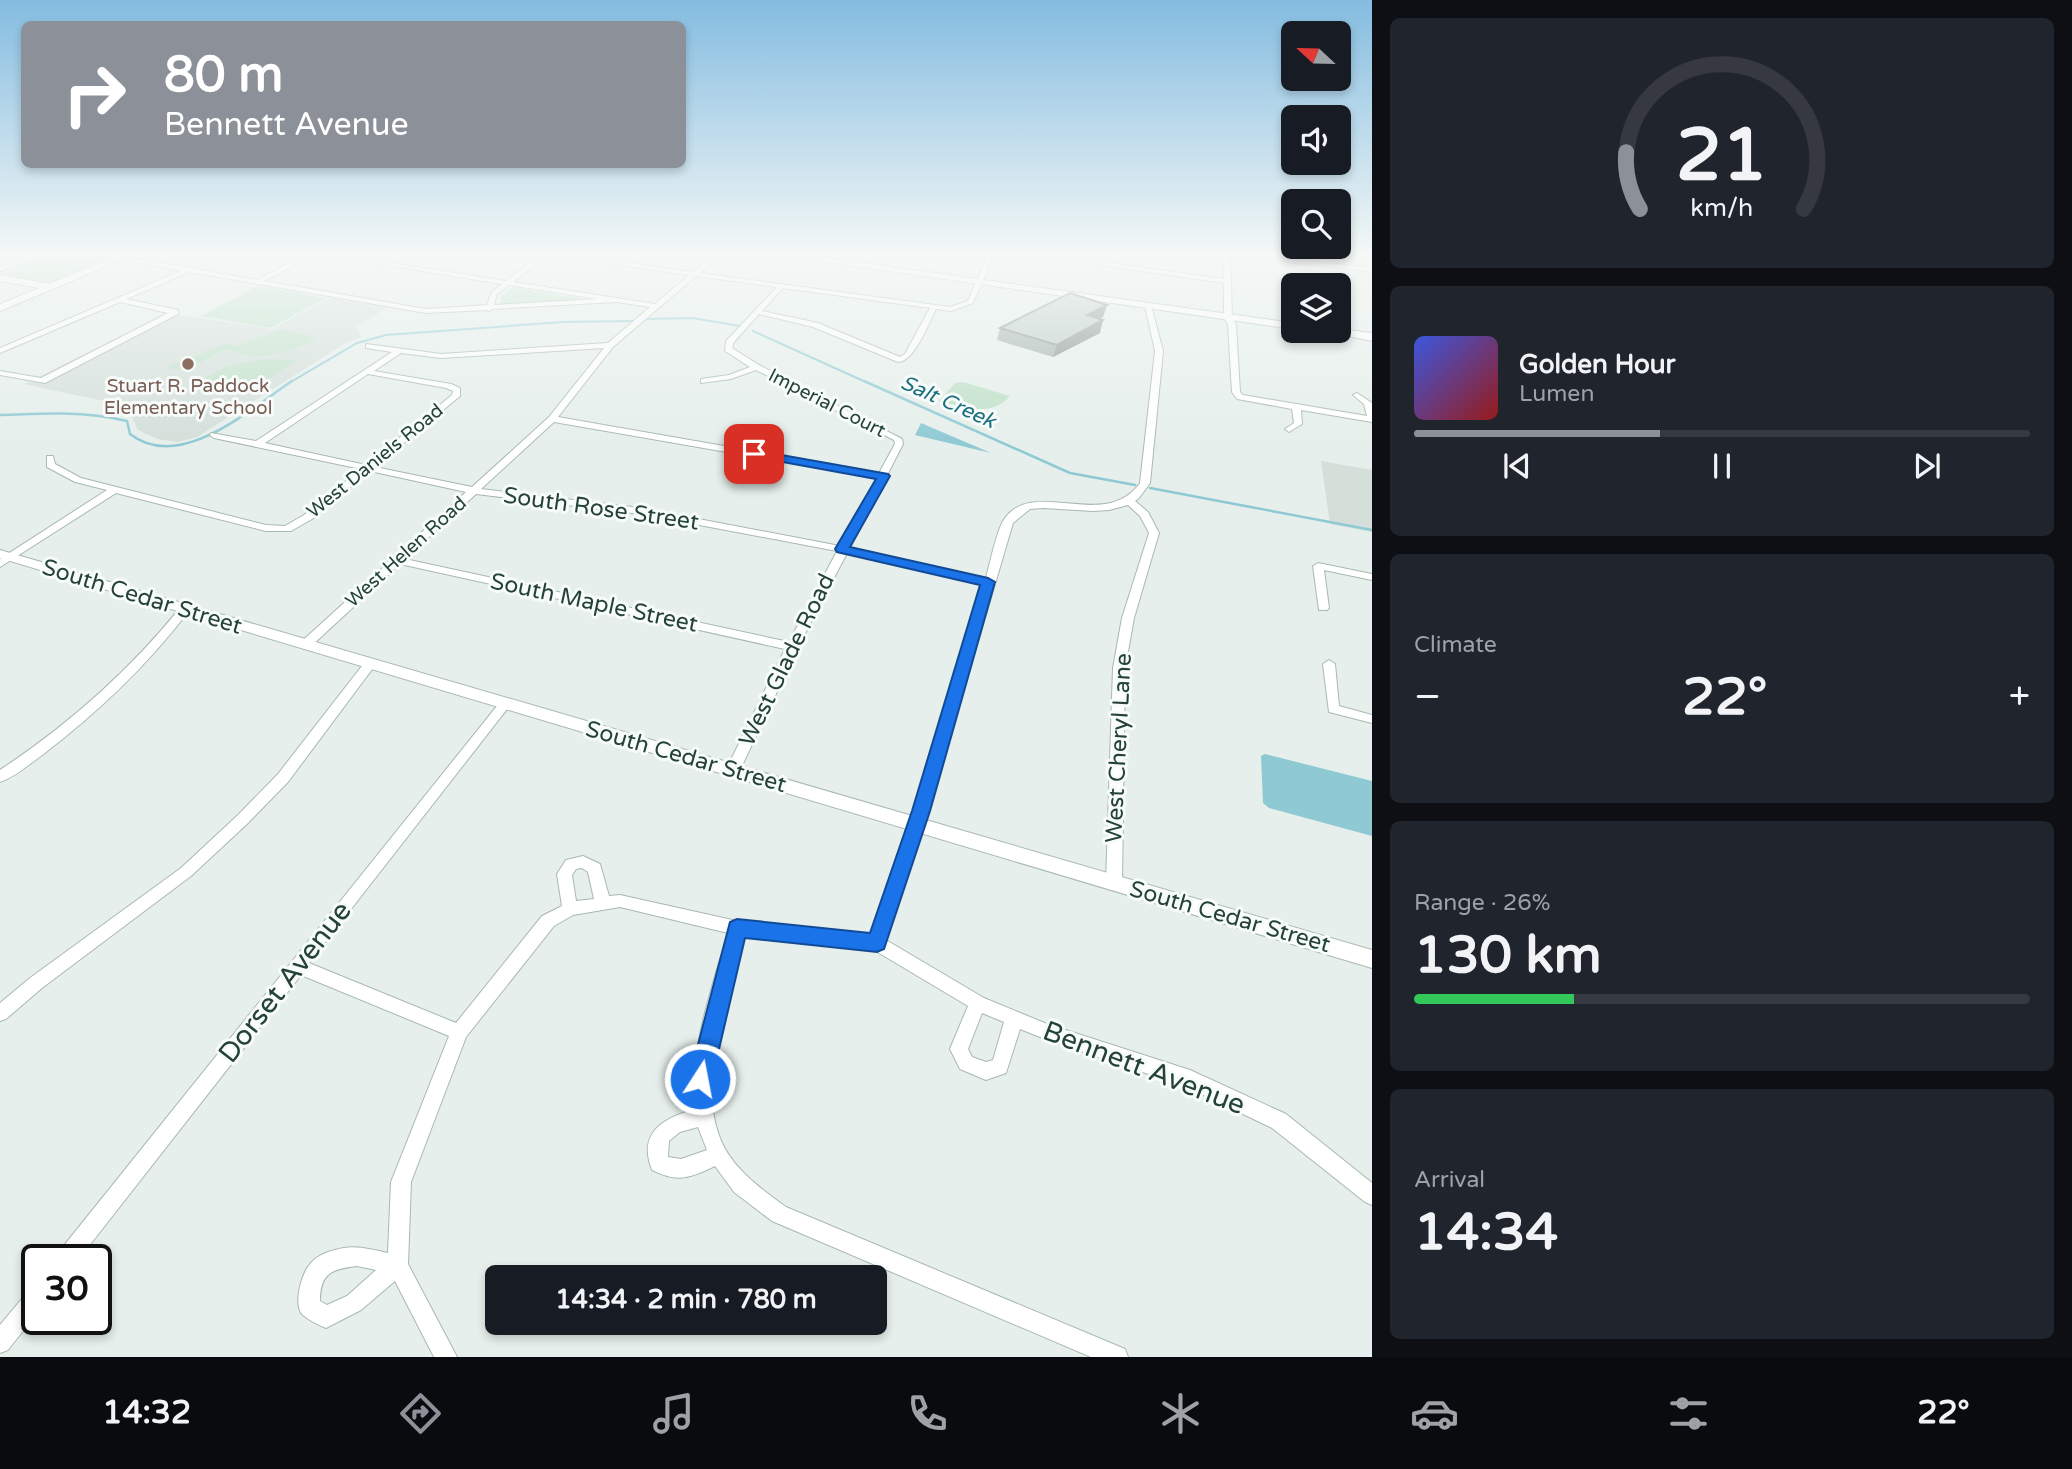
<!DOCTYPE html>
<meta charset="utf-8">
<style>
:root{--surface:#171b24;--page:#20242c;--text:#f1f3f6;--muted:#9ea1a6;--line:#363941;--accent:#8c9099}
body{margin:0;font-family:"Varela Round",sans-serif;background:var(--page);color:var(--text);height:100vh;display:flex;flex-direction:column;font-size:26px;white-space:nowrap}
*{box-sizing:border-box;margin:0}
p{font-size:23px;color:var(--muted)}
.icon{flex:none;width:38px;height:38px;fill:none;stroke:currentColor;stroke-width:2;stroke-linecap:round;stroke-linejoin:round}
.map{position:relative;flex:1;overflow:hidden}
.side{display:flex;flex-direction:column;gap:18px;padding:18px;background:#0d0f14;width:700px}
.side>*{flex:none}
.banner{position:absolute;left:21px;top:21px;width:665px;height:147px;border-radius:10px;box-shadow:0 4px 10px #0003;background:#8c9099;color:#fff;overflow:hidden}
.needle{width:46px;rotate:292deg}
.tools{position:absolute;left:1281px;top:21px;display:grid;gap:14px}
.tools a{display:grid;place-items:center;width:70px;height:70px;border-radius:10px;background:var(--surface);box-shadow:0 4px 10px #0003;font-size:35px}
.speed{position:absolute;left:21px;top:1244px;display:flex;gap:14px;font-size:35px;font-weight:700;text-align:center}
.speed>*{display:grid;place-content:center;width:91px;height:91px;border-radius:50%;background:var(--surface);box-shadow:0 4px 10px #0003;line-height:1}
.speed .limit{border:4px solid #111;border-radius:10px;background:#fff;color:#111}
.pin{position:absolute;display:grid;place-items:center;width:60px;height:60px;color:#fff;margin:-30px;border-radius:14px;box-shadow:0 4px 10px #0006}
.me{position:absolute;width:77px;margin:-38px;rotate:11deg;stroke-linejoin:round;filter:drop-shadow(0 0 5px #0008)}
.turn{display:flex;align-items:center;gap:24px;height:147px;padding:0 28px;font-size:32px}
.turn .icon{width:91px;height:91px;stroke-width:2.5}
.turn b{display:block;font-size:49px;line-height:60px}
.big{font-size:52px;font-weight:700;line-height:1.1}
.side .card{flex:1;display:flex;flex-direction:column;justify-content:center;gap:10px;min-width:0;padding:0 24px;border-radius:10px;background:var(--page)}
.side .dial{align-items:center;gap:0}
.dial svg{height:182px;overflow:visible;fill:none;stroke:var(--line);stroke-width:7;stroke-linecap:round;text-anchor:middle}
.dial text{fill:var(--text);stroke:none}
.song{display:flex;align-items:center;gap:21px}
.cover{width:84px;height:84px;border-radius:10px;background:linear-gradient(135deg,hsl(230 70% 55%),hsl(0 70% 35%))}
.played{height:7px;border-radius:4px;background:linear-gradient(90deg,var(--accent) 40%,var(--line) 40%)}
.keys{display:flex;justify-content:space-around;direction:ltr}
.heat{display:flex;justify-content:space-between;align-items:center;font-size:38px;direction:ltr}
.charge{height:10px;border-radius:5px;background:linear-gradient(90deg,#34c759 26%,var(--line) 0)}
.trip{position:absolute;left:485px;top:1265px;width:402px;height:70px;border-radius:10px;background:var(--surface);box-shadow:0 4px 10px #0003;font-weight:700;line-height:70px;text-align:center}
.tabs{display:flex;height:112px;justify-content:space-around;align-items:center;background:#090b0e;color:var(--muted)}
.tabs .icon{width:49px;height:49px}
.tabs .on{color:var(--accent)}
.tabs b{font-size:32px;color:var(--text)}
main{display:flex;flex:1;min-height:0}
.map>svg:first-child{display:block}
.built{fill:#d4dfda}
.green{fill:#bfe0c8}
.water{fill:#8ec9d4}
.lines{fill:none;stroke-linecap:round;stroke-linejoin:round}
.stream-far1{stroke:#8ec9d4;stroke-width:2}
.stream{stroke:#8ec9d4;stroke-width:2.5}
.minor-casing{stroke:#a8b8b2;stroke-width:2}
.tertiary-casing{stroke:#a8b8b2;stroke-width:2}
.secondary-casing{stroke:#a4bbb3;stroke-width:2}
.minor{fill:#fff;fill-rule:evenodd}
.tertiary{fill:#fff;fill-rule:evenodd}
.secondary{fill:#fff;fill-rule:evenodd}
.wall{fill:#a1aea9}
.shaded-wall{fill:#838d89}
.building{fill:#bbcac4;stroke:#838d89;stroke-width:2}
.route{fill:#1a73e8;stroke:#114b97;stroke-width:2}
.education-dot{fill:#8d6e63;stroke:#f7fbf9;stroke-width:2.5}
.labels{text-anchor:middle;dominant-baseline:central;stroke-width:6;stroke-linejoin:round;paint-order:stroke}
.far-education-label{font-size:19px;fill:#785e54;stroke:#f7fbf9}
.far-street-label{font-size:19px;fill:#24423a;stroke:#f7fbf9}
.far-water-label{font-size:21px;font-style:italic;fill:#1c6f80;stroke:#f7fbf9}
.street-label{font-size:23px;fill:#24423a;stroke:#f7fbf9}
.near-street-label{font-size:28px;fill:#24423a;stroke:#f7fbf9}
</style>
<main>
<div class="map">
<svg width="1372" height="1357" viewBox="0 0 1372 1357">
<rect width="100%" height="100%" fill="#e6efeb"/>
<g class="built">
<path d="M 0,255 L 219,255 L 188,270 L 121,258 L 51,287 L 0,278 Z"/>
<path d="M 329,298 L 387,308 L 356,327 L 362,337 L 344,344 L 197,437 L 177,442 L 157,439 L 138,430 L 127,406 L 24,384 L 168,313 L 272,329 Z"/>
<path d="M 1321,461 L 1372,470 L 1372,532 L 1330,524 Z"/>
</g>
<g class="green">
<path d="M 46,255 L 77,255 L 104,260 L 48,283 L 0,274 Z"/>
<path d="M 258,286 L 326,298 L 270,328 L 201,316 Z"/>
<path d="M 512,288 L 584,299 L 501,305 L 501,296 Z"/>
<path d="M 280,329 L 317,338 C 286,354 260,363 227,349 C 210,356 182,377 167,367 L 224,344 L 233,345 L 233,347 Z"/>
<path d="M 261,359 L 296,360 L 261,385 L 202,380 L 226,367 Z"/>
<path d="M 963,382 L 1010,396 C 990,418 965,407 939,401 L 955,383 Z"/>
</g>
<g class="water">
<path d="M 921,423 L 991,453 L 915,435 Z"/>
<path d="M 1265,754 L 1372,781 L 1372,836 L 1269,808 L 1263,803 L 1261,756 Z"/>
</g>
<g class="lines">
<g class="stream-far1">
<path d="M 645,319 L 692,318 L 740,326"/>
<path d="M 753,331 L 868,383"/>
<path d="M 289,383 L 357,343 L 386,335 L 563,322 L 633,321"/>
</g>
<g class="stream">
<path d="M 864,381 L 1070,473 L 1135,485"/>
<path d="M 0,415 C 43,413 85,411 127,421 L 130,434 C 180,473 250,409 292,381"/>
<path d="M 1150,488 L 1372,530"/>
</g>
<g class="minor-casing">
<g id="minor">
<path d="M 30,255 L 39,255 L 0,271 L 0,267 Z"/>
<path d="M 100,255 L 115,255 L 257,280 L 305,255 L 313,255 L 264,281 L 426,309 L 487,305 L 492,292 L 502,284 L 326,255 L 342,255 L 506,281 L 540,255 L 547,255 L 513,282 L 655,304 L 689,275 L 551,255 L 569,255 L 693,272 L 713,255 L 720,255 L 700,273 L 950,307 L 968,301 L 988,255 L 994,255 L 973,303 L 951,311 L 936,309 C 929,323 914,362 898,362 L 813,327 L 759,314 L 734,342 L 732,348 L 759,365 L 902,439 L 903,444 L 850,548 L 986,578 C 990,563 996,534 1003,521 C 1031,475 1104,533 1140,483 L 1155,351 L 1145,306 L 1151,305 L 1163,351 L 1150,483 L 1139,498 L 1135,501 L 1148,512 L 1159,533 L 1134,618 L 1125,668 L 1122,883 L 1119,887 L 1114,889 L 1109,887 L 1106,883 L 1113,668 L 1122,618 L 1149,533 L 1140,516 L 1128,505 L 1109,510 L 1093,511 L 1043,508 L 1030,509 L 1013,523 L 924,825 L 886,940 L 984,998 L 1047,1024 L 1190,1070 L 1286,1114 L 1372,1183 L 1372,1205 L 1365,1202 L 1272,1128 L 1187,1087 L 1045,1039 L 1020,1029 L 1006,1073 L 986,1080 L 960,1069 L 950,1049 L 968,1006 L 874,950 L 743,935 C 726,998 693,1085 724,1147 C 738,1173 763,1190 786,1207 L 1125,1349 L 1128,1357 L 1091,1357 L 772,1221 L 734,1192 L 715,1166 C 690,1178 678,1183 652,1170 C 637,1132 664,1118 695,1109 C 690,1048 711,990 728,933 L 620,907 L 573,915 L 554,926 L 466,1037 L 411,1182 L 408,1264 L 457,1357 L 434,1357 L 395,1281 L 361,1310 L 326,1328 C 319,1325 308,1320 302,1314 C 293,1303 302,1272 311,1263 C 317,1256 326,1252 335,1250 C 353,1244 370,1249 388,1253 L 391,1182 L 449,1036 L 301,975 L 78,1260 L 55,1260 L 58,1253 L 501,701 L 505,700 L 511,704 L 309,963 L 456,1023 L 542,916 L 562,906 L 557,874 L 566,860 L 583,856 L 600,864 L 609,896 L 620,895 L 737,921 L 872,935 L 910,825 L 984,584 L 847,553 L 798,647 L 740,770 L 738,774 L 728,774 L 726,770 L 785,649 L 400,564 L 309,648 L 301,648 L 299,645 L 301,642 L 466,492 L 370,471 L 312,519 L 291,531 L 266,531 L 116,493 L 0,567 L 0,559 L 107,490 L 75,482 L 47,467 L 47,456 L 53,456 L 55,464 L 81,478 L 266,525 L 285,526 L 304,515 L 361,469 L 214,438 L 210,435 L 211,433 L 256,441 L 392,352 L 366,348 L 366,344 L 441,354 L 608,343 L 650,307 L 617,302 L 492,309 L 489,311 L 486,310 L 426,313 L 189,272 L 126,299 L 178,310 L 178,314 L 45,383 L 0,375 L 0,371 L 41,378 L 168,313 L 120,302 L 0,353 L 0,348 L 181,271 ZM 696,276 L 777,287 L 726,341 L 725,351 L 750,367 L 729,375 L 701,379 L 701,383 L 731,379 L 756,370 L 894,440 L 895,444 L 879,473 L 558,417 L 613,347 ZM 509,285 L 597,299 L 494,305 L 497,294 ZM 783,288 L 930,308 L 905,354 L 900,357 L 818,323 L 762,311 ZM 604,348 L 549,417 L 472,487 L 375,467 L 460,396 L 460,388 L 451,384 L 374,371 L 401,353 L 441,358 ZM 368,374 L 446,388 L 453,391 L 452,395 L 366,465 L 265,443 ZM 554,422 L 877,478 L 840,546 L 641,508 L 481,489 ZM 476,494 L 641,514 L 837,551 L 789,642 L 405,559 ZM 582,868 L 588,872 L 594,899 L 576,901 L 572,875 L 576,869 ZM 982,1013 L 1004,1022 L 993,1060 L 986,1062 L 972,1057 L 968,1049 ZM 698,1127 L 707,1150 L 681,1159 L 668,1157 L 669,1141 L 680,1132 ZM 357,1266 L 376,1270 L 347,1296 L 327,1305 L 320,1301 C 320,1273 332,1269 357,1266 Z"/>
<path d="M 1033,255 L 1051,255 L 1224,279 L 1224,255 L 1230,255 L 1232,317 L 1236,325 L 1240,392 L 1243,395 L 1367,416 L 1364,404 L 1353,395 L 1357,393 L 1372,403 L 1372,422 L 1301,410 L 1302,424 L 1289,432 L 1285,429 L 1294,423 L 1292,409 L 1237,399 L 1232,392 L 1228,325 L 1224,317 L 1224,283 Z"/>
<path d="M 1231,255 L 1253,255 L 1372,268 L 1372,272 Z"/>
<path d="M 1318,563 L 1372,574 L 1372,580 L 1324,570 L 1329,608 L 1327,610 L 1319,610 L 1313,566 Z"/>
<path d="M 184,607 L 188,608 L 190,610 L 188,612 C 146,667 96,714 41,756 C 28,765 15,777 0,782 L 0,770 C 68,725 129,671 180,608 Z"/>
<path d="M 1329,660 L 1335,664 L 1339,706 L 1372,715 L 1372,723 L 1329,712 L 1323,664 Z"/>
<path d="M 369,661 L 373,662 L 375,665 L 373,668 L 288,782 L 248,823 L 191,876 L 42,988 L 6,1019 L 0,1021 L 0,1003 L 30,978 L 181,868 L 238,815 L 278,774 L 365,662 Z"/>
<path d="M 37,1286 L 37,1313 L 8,1350 L 0,1353 L 0,1325 L 30,1289 Z"/>
</g>
</g>
<g class="tertiary-casing">
<g id="tertiary">
<path d="M 0,275 L 51,284 L 55,287 L 51,290 L 0,281 Z"/>
<path d="M 0,550 L 1372,950 L 1372,968 L 0,558 Z"/>
</g>
</g>
<g class="secondary-casing">
<g id="secondary">
<path d="M 120,255 L 134,255 L 0,311 L 0,304 Z"/>
<path d="M 778,255 L 805,255 L 1293,323 L 1293,329 Z"/>
<path d="M 1339,329 L 1372,333 L 1372,341 L 1324,331 Z"/>
</g>
</g>
<use href="#minor" class="minor"/>
<use href="#tertiary" class="tertiary"/>
<use href="#secondary" class="secondary"/>
</g>
<path class="wall" d="M 1103,317 L 1099,319 L 1100,333 L 1053,357 L 997,340 L 1000,328 Z"/>
<g class="shaded-wall">
<path d="M 1107,305 L 1103,317 L 1083,327 L 1087,315 Z"/>
<path d="M 1103,320 L 1100,333 L 1053,357 L 1057,345 Z"/>
</g>
<path class="building" d="M 1070,293 L 1107,305 L 1087,315 L 1103,320 L 1057,345 L 1000,328 Z"/>
<linearGradient id="sky" x2="0" y2="1"><stop stop-color="#84bce0"/><stop offset="0.57" stop-color="#f4f8f6"/><stop offset="1" stop-color="#f4f8f6" stop-opacity="0"/></linearGradient>
<rect width="1372" height="445" fill="url(#sky)"/>
<path class="route" d="M 754,450 L 888,474 L 890,476 L 850,547 L 988,578 L 995,582 L 930,811 L 884,949 L 877,952 L 745,938 L 712,1079 L 708,1087 L 700,1091 L 692,1087 L 689,1079 L 730,922 L 737,919 L 870,933 L 912,811 L 980,585 L 837,552 L 835,549 L 876,479 L 750,456 L 750,451 Z"/>
<circle class="education-dot" cx="188" cy="364" r="7"/>
<g class="labels">
<g class="far-education-label">
<text x="188" y="386">Stuart R. Paddock<tspan x="188" dy="22">Elementary School</tspan></text>
</g>
<g class="far-street-label">
<text transform="translate(827 403) rotate(27)">Imperial Court</text>
<text transform="translate(375 461) rotate(-39)">West Daniels Road</text>
<text transform="translate(406 552) rotate(-42)">West Helen Road</text>
</g>
<g class="far-water-label">
<text transform="translate(948 402) rotate(24)">Salt Creek</text>
</g>
<g class="street-label">
<text transform="translate(601 509) rotate(8)">South Rose Street</text>
<text transform="translate(142 597) rotate(17)">South Cedar Street</text>
<text transform="translate(594 603) rotate(12)">South Maple Street</text>
<text transform="translate(787 660) rotate(-64)">West Glade Road</text>
<text transform="translate(1119 748) rotate(-87)">West Cheryl Lane</text>
<text transform="translate(686 757) rotate(16)">South Cedar Street</text>
<text transform="translate(1230 917) rotate(16)">South Cedar Street</text>
</g>
<g class="near-street-label">
<text transform="translate(285 982) rotate(-52)">Dorset Avenue</text>
<text transform="translate(1144 1068) rotate(21)">Bennett Avenue</text>
</g>
</g>
</svg>
<div class="tools">
<a><svg class="needle" viewBox="-14 -14 28 28"><path d="M0-13l5 13h-10z" fill="#e53935"/><path d="M0 13l5-13h-10z" fill="#9ea1a6"/></svg></a>
<a><svg class="icon" aria-label="sound" viewBox="0 0 24 24"><path d="M4 9h4l5-4v14l-5-4H4zM17 9q2 3 0 6"/></svg></a>
<a><svg class="icon" aria-label="search" viewBox="0 0 24 24"><circle cx="10" cy="10" r="6"/><path d="M15 15l6 6"/></svg></a>
<a><svg class="icon" aria-label="layers" viewBox="0 0 24 24"><path d="M12 4l9 5-9 5-9-5zM3 14l9 5 9-5"/></svg></a>
</div>
<div class="speed"><div class="limit">30</div></div>
<div class="pin" style="left:754px;top:454px;background:#d93025"><svg class="icon" aria-label="arrive" viewBox="0 0 24 24"><path d="M6 21V4h12l-3 4 3 4H6"/></svg></div>
<svg class="me" style="left:700px;top:1079px" viewBox="-20 -20 40 40"><circle r="17" fill="#1a73e8" stroke="#fff" stroke-width="3"/><path d="M0-11L8 9 0 5-8 9z" fill="#fff"/></svg>
<div class="trip">14:34 · 2 min · 780 m</div>
<div class="banner">
<div class="turn"><svg class="icon" aria-label="right" viewBox="0 0 24 24"><path d="M7 20v-9h11M14 6l5 5-5 5"/></svg><div><b>80 m</b>Bennett Avenue</div></div>
</div>
</div>
<section class="side">
<div class="card dial"><svg viewBox="0 0 100 80">
<path d="M14 69A42 42 0 1 1 86 69"/>
<path d="M14 69A42 42 0 0 1 8 44" stroke="#8c9099"/>
<text x="50" y="56" font-size="32" font-weight="700">21</text>
<text x="50" y="72" font-size="11">km/h</text>
</svg></div>
<div class="card">
<div class="song"><i class="cover"></i><div><b>Golden Hour</b><p>Lumen</p></div></div>
<div class="played"></div>
<div class="keys"><svg class="icon" aria-label="previous" viewBox="0 0 24 24"><path d="M18 5L8 12l10 7zM5 5v14"/></svg><svg class="icon" aria-label="pause" viewBox="0 0 24 24"><path d="M8 5v14M16 5v14"/></svg><svg class="icon" aria-label="next" viewBox="0 0 24 24"><path d="M6 5l10 7-10 7zM19 5v14"/></svg></div>
</div>
<div class="card"><p>Climate</p>
<div class="heat"><a>−</a><b class="big">22°</b><a>+</a></div>
</div>
<div class="card"><p>Range · 26%</p><b class="big">130 km</b><div class="charge"></div></div>
<div class="card"><p>Arrival</p><b class="big">14:34</b></div>
</section>
</main>
<nav class="tabs">
<b>14:32</b>
<svg class="icon on" aria-label="directions" viewBox="0 0 24 24"><path d="M12 3l9 9-9 9-9-9zM9 14v-3h6M13 9l2 2-2 2"/></svg>
<svg class="icon" aria-label="music" viewBox="0 0 24 24"><path d="M9 18V5l10-2v13"/><circle cx="6" cy="18" r="3"/><circle cx="16" cy="16" r="3"/></svg>
<svg class="icon" aria-label="phone" viewBox="0 0 24 24"><path d="M5 4h4l2 5-3 2q2 4 5 5l2-3 5 2v4C11 20 4 13 5 4z"/></svg>
<svg class="icon" aria-label="climate" viewBox="0 0 24 24"><path d="M12 3v18M4 7l16 10M4 17L20 7"/></svg>
<svg class="icon" aria-label="car" viewBox="0 0 24 24"><path d="M5 17H2v-5l4-1 3-4h7l3 4 3 1v5h-3M9 17h6M6 11h13"/><circle cx="7" cy="17" r="2"/><circle cx="17" cy="17" r="2"/></svg>
<svg class="icon" aria-label="filters" viewBox="0 0 24 24"><path d="M4 7h16M4 17h16"/><circle cx="9" cy="7" r="2"/><circle cx="15" cy="17" r="2"/></svg>
<b>22°</b>
</nav>
